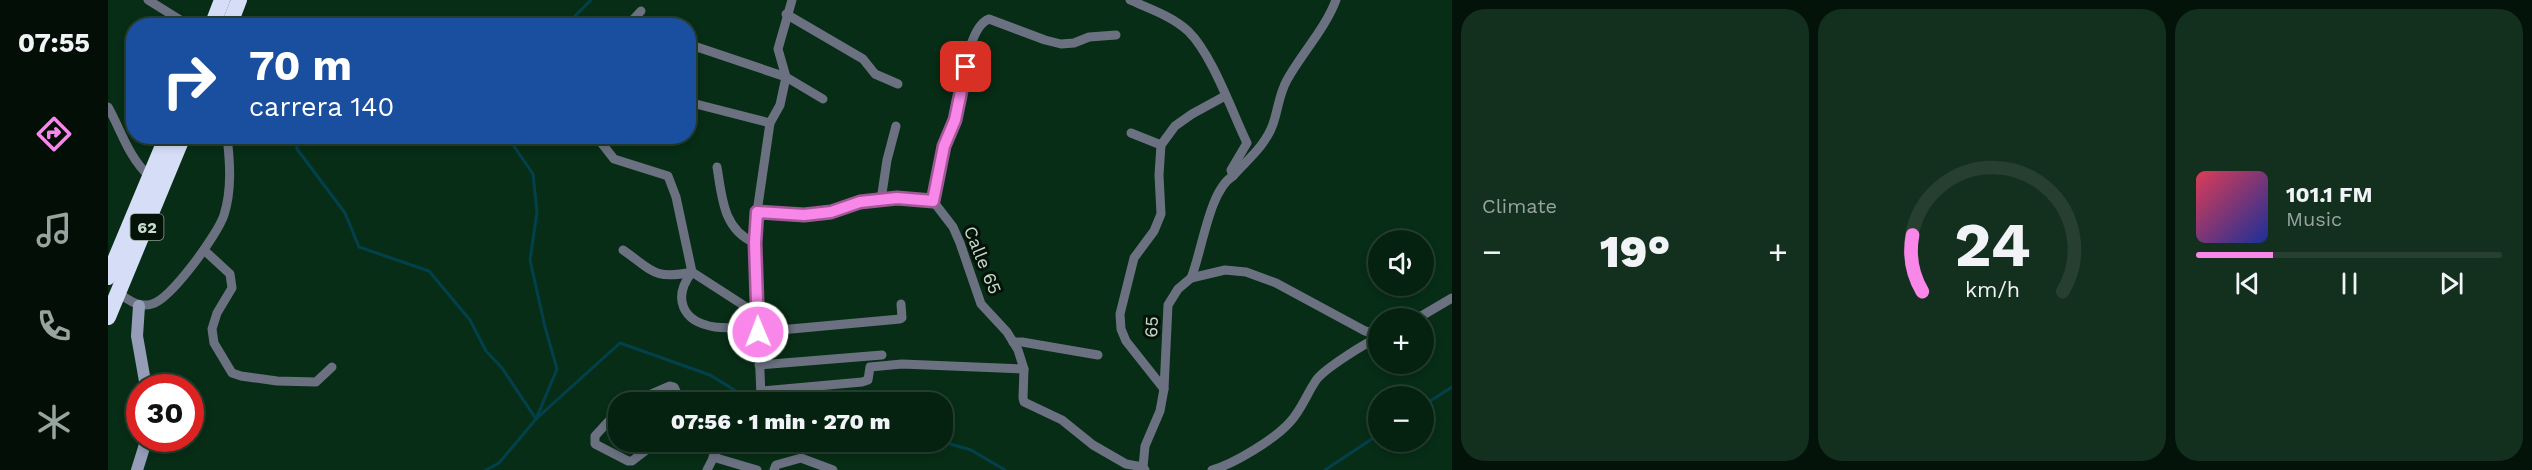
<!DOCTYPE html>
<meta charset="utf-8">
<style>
:root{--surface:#052210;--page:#132f1e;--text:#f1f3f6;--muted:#97a49f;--line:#263f30;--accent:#f987e9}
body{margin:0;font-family:"Work Sans",sans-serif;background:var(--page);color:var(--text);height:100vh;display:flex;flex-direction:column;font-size:22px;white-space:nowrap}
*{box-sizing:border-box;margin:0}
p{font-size:20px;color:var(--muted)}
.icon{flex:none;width:33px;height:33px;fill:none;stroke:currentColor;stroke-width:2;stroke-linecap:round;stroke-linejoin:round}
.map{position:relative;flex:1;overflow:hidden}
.panel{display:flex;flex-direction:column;gap:9px;padding:9px;background:#031309;width:1080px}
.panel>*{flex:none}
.guide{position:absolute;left:18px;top:18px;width:570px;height:126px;border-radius:24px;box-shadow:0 3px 9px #0003,0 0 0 2px var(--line);background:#1a4fa0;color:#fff;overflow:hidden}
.fabs{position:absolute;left:1260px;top:230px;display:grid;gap:12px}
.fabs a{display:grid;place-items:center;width:66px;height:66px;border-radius:50%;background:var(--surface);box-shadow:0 3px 9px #0003,0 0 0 2px var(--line);font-size:30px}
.speed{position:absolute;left:18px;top:374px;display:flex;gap:12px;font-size:30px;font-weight:700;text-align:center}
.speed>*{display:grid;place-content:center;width:78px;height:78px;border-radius:50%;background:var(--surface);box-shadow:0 3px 9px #0003,0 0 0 2px var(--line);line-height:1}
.speed .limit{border:9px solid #d22;background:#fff;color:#111}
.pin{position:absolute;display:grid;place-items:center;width:51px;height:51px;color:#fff;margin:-26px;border-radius:12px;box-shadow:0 3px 9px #0006}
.me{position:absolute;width:66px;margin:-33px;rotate:359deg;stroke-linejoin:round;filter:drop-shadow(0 0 4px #0008)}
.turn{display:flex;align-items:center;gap:21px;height:126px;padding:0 24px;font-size:27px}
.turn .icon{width:78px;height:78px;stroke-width:2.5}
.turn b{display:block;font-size:42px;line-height:51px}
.big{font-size:45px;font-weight:800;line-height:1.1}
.panel .tile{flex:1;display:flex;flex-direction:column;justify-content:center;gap:9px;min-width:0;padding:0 21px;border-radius:24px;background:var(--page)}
.panel .dial{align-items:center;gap:0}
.dial svg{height:156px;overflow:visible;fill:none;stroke:var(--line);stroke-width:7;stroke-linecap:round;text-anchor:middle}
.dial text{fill:var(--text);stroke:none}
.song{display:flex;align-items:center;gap:18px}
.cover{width:72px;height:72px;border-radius:9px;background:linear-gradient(135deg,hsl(350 70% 55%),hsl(230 70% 35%))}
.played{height:6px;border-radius:3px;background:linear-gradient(90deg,var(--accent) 25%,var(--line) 25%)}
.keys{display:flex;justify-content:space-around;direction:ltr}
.heat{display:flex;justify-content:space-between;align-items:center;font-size:33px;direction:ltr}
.panel .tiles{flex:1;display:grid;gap:9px;grid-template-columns:repeat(3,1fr)}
.trip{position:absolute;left:500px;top:392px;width:345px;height:60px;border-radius:24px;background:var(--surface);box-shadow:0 3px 9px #0003,0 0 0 2px var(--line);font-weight:800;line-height:60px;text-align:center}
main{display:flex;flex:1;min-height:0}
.menu{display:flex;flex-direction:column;width:108px;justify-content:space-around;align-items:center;background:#020e06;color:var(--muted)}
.menu .icon{width:42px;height:42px}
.menu .on{color:var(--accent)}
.menu b{font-size:27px;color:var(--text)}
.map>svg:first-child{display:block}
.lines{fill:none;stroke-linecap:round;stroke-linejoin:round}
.stream{stroke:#02414c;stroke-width:3}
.street{stroke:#6c7182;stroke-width:9}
.secondary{stroke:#959db8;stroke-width:12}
.highway{stroke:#d6def7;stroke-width:16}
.route-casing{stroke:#a25897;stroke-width:15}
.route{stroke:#f987e9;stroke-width:10}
.labels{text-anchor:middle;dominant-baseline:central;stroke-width:6;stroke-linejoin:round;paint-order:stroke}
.shield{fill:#041208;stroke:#8c9f91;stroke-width:1.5}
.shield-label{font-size:16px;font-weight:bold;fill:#c7dbcc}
.street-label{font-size:18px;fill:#c7dbcc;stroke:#041208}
</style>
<main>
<nav class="menu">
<b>07:55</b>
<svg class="icon on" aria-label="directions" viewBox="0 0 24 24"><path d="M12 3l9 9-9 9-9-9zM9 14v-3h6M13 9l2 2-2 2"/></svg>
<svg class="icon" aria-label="music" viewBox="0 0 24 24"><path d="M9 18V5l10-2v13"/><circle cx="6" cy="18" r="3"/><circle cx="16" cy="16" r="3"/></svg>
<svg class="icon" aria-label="phone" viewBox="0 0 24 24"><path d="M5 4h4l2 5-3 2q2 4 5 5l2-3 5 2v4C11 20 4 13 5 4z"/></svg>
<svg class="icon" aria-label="climate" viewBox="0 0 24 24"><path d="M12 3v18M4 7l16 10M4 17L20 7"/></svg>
</nav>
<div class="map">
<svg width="1344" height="470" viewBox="0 0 1344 470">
<rect width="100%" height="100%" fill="#072d16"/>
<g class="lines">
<g class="stream">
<path d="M 457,26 L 483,0"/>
<path d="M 189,136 L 189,149 L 237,213 L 251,247 L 321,271 L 362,320 L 378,351 L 394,368 L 428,419 L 512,343 L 602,375 L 646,402"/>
<path d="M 1316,405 L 1344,387"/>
<path d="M 832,441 L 863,450 L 897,470"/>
<path d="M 378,470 L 391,463 L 428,419 L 449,369 L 437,327 L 422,260 L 429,212 L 425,174 L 399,136"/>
<path d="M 1217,470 L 1270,435"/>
</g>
<g class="street">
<path d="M 40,0 L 82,26"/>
<path d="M 1022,0 C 1042,9 1064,16 1080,31 C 1104,54 1124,112 1139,143 L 1123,170 L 1125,176 C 1101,190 1094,252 1083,278"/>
<path d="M 678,14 L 755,59 L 767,74 L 790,84"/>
<path d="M 519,26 L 533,11"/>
<path d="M 580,44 L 678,77 L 715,99"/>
<path d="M 580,102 L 662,123"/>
<path d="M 0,107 C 14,132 20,156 41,176"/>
<path d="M 1023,133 L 1053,145"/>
<path d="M 488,136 L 506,159 L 560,176 L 568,197 L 584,272 L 649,314"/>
<path d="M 609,167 C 614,197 615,230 647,243"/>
<path d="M 1125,176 C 1139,160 1158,145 1165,124 C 1170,110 1171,94 1179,80 C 1194,53 1217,29 1228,0"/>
<path d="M 773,200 L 779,160 L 788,126"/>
<path d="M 825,201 L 845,227 L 852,243 L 873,304 L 899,332 L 910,350 L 916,369 L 915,398 L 916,402 L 954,420 L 985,445 L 1018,464 L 1035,467"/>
<path d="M 649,212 L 696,215 L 723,212 L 752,202 L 789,198 L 825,201 C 829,183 831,164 836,146 C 838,138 844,130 847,121 C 854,98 857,28 881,19 L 937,40 L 953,44 L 966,43 L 981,37 L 1008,35"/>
<path d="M 96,250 L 122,274 L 124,288 L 109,313 L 104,329 L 106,343 L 124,373 L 133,376 L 169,381 L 208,382 L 224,367"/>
<path d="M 515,250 C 545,271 546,280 584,272"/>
<path d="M 584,272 C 564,298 574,322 607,327 C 623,329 635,325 650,332 L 792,319 L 794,318 L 793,304"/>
<path d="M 10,293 C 21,300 30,308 44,304 C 63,299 110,234 116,215 C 124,190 122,162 119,136"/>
<path d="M 1310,318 L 1344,298"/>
<path d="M 905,342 L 914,342 L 990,355"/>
<path d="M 651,365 L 774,355"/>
<path d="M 1056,389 L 1018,341 L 1013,329 L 1012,314 L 1026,258 L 1046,231 L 1053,214 L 1051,175 L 1053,145 L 1067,126 L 1084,114 L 1117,96"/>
<path d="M 653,391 L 754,382 L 760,380 L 762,367 L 794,364 L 916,369"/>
<path d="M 525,402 L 562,386 L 566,387 L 573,402"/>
<path d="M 651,402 L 653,397 L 647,243 L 649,212 L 662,123 L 672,105 L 678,77 L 670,49 L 684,0"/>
<path d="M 510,411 L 487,436 L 487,444 L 520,461 L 524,461 L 550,441"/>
<path d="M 605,457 L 649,470"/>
<path d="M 599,470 L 614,441"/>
<path d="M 666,470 L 668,465 L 693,458 L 725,470"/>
<path d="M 1037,470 L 1035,467 L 1037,446 L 1052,411 L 1056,389 L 1060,305 L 1070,289 L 1083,278 L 1117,270 L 1138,272 L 1168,283 L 1257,331 L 1270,334"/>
<path d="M 1104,470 C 1126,464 1167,439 1182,422 C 1194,409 1199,393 1209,379 C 1218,368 1257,343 1270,338"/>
</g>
<g class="secondary">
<path d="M 31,306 L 29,336 L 38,387"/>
<path d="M 29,470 L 39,438"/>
</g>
<g class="highway">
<path d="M 104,26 L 114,0"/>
<path d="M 121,26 L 131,0"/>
<path d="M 0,277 L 59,136"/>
<path d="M 0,317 L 75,136"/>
</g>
</g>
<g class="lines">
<g class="route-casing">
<path id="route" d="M 650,332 L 647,243 L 649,212 L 696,215 L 723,212 L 752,202 L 789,198 L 825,201 L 836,146 L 847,120 L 858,67"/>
</g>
<use href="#route" class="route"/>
</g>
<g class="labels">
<rect class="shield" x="22.5" y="214" width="33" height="26" rx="4.5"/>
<g class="shield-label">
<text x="39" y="227">62</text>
</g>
<g class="street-label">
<text transform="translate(875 260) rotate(68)">Calle 65</text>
<text transform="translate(1043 327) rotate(-87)">65</text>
</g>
</g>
</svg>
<div class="fabs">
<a><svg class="icon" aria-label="sound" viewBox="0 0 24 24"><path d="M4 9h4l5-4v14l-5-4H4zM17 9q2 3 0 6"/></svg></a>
<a>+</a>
<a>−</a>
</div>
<div class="speed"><div class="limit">30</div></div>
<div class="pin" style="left:858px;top:67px;background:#d93025"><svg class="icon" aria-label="arrive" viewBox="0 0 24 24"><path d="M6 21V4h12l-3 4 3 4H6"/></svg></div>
<svg class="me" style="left:650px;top:332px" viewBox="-20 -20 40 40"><circle r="17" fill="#f987e9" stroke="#fff" stroke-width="3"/><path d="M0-11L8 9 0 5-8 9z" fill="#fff"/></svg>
<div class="trip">07:56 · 1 min · 270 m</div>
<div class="guide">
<div class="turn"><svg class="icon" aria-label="right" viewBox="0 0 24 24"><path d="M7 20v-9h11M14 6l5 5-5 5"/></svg><div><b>70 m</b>carrera 140</div></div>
</div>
</div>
<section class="panel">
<div class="tiles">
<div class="tile"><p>Climate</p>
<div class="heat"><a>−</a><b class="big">19°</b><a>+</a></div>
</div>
<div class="tile dial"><svg viewBox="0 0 100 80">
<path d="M14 69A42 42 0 1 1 86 69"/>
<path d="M14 69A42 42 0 0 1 9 40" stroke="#f987e9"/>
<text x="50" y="56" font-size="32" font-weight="700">24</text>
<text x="50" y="72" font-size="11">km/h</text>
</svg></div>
<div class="tile">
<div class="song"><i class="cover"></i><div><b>101.1 FM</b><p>Music</p></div></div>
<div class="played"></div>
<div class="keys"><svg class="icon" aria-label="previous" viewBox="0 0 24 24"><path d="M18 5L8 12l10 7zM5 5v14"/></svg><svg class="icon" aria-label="pause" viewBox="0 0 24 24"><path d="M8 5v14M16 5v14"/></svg><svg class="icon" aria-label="next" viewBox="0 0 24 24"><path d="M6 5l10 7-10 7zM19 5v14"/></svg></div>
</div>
</div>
</section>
</main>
